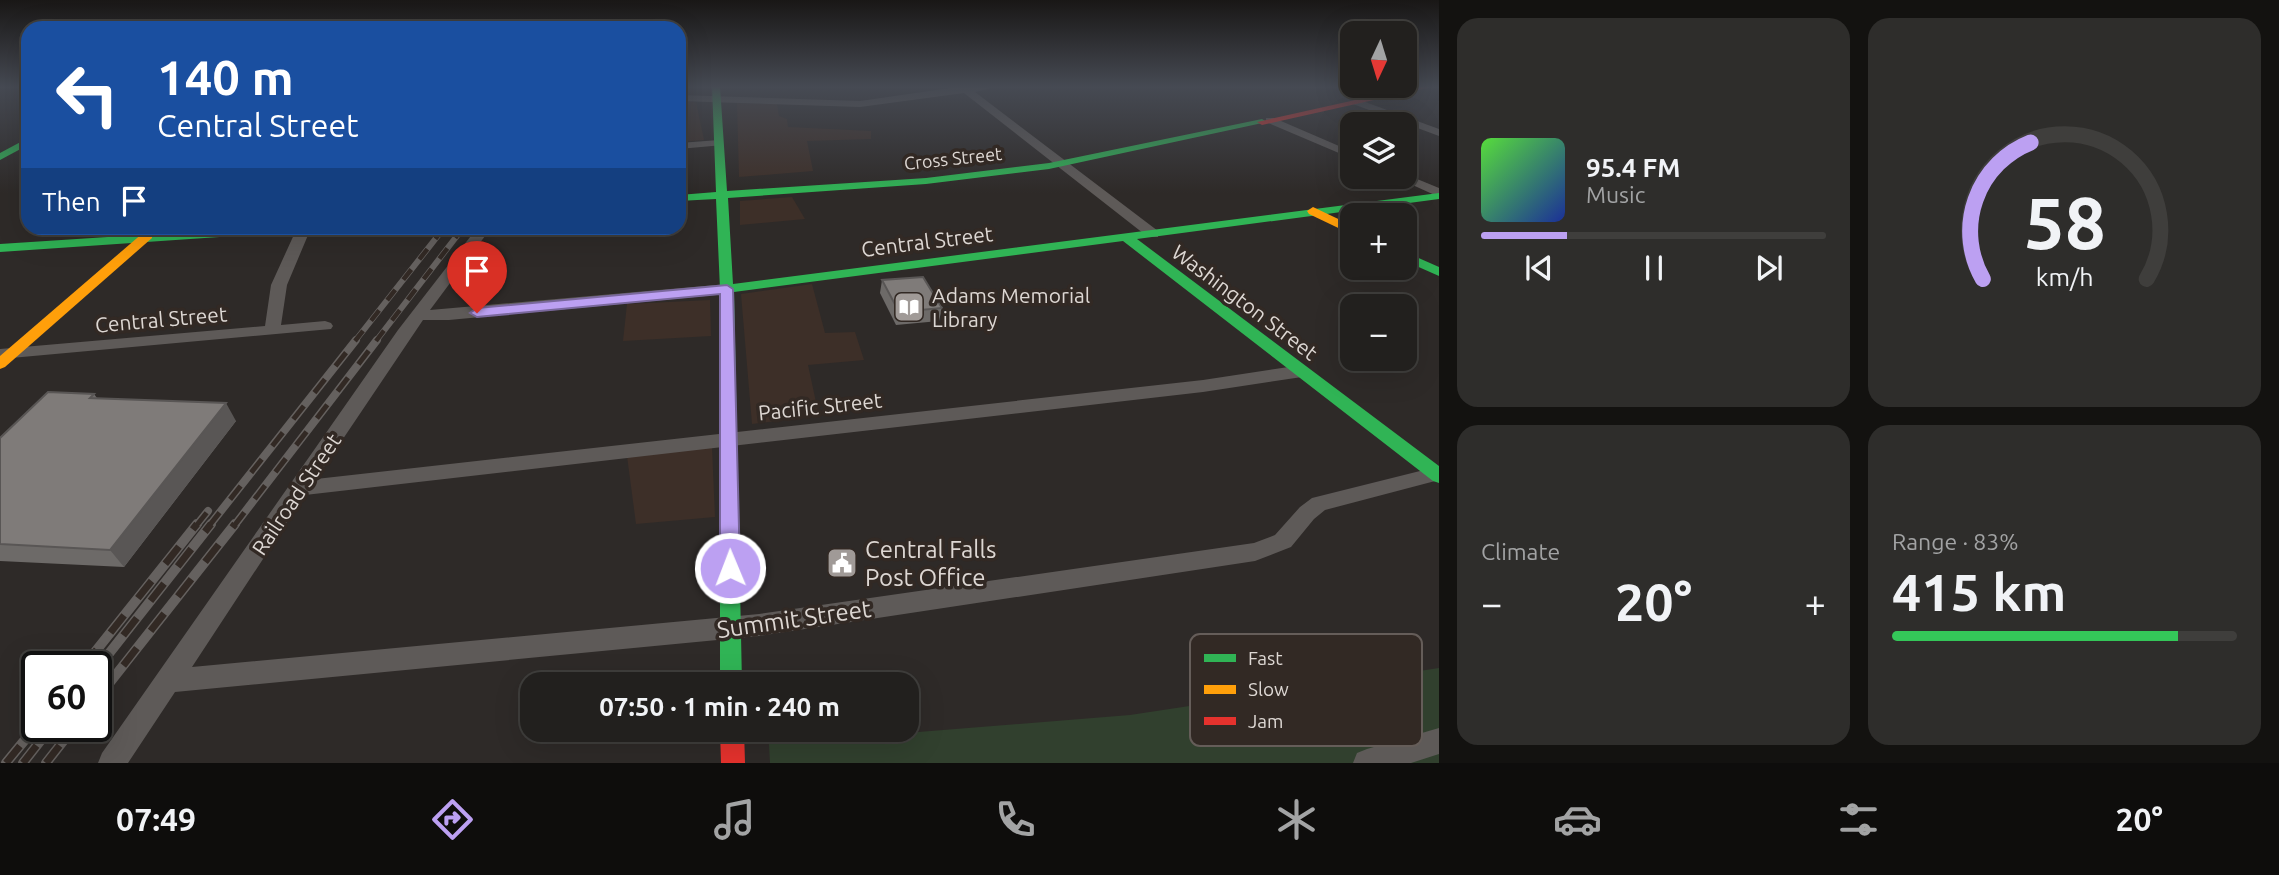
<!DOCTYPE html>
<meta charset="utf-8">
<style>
:root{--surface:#22201e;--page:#2e2d2b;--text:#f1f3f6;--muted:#a2a3a4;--line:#3f3e3c;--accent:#bca0f2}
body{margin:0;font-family:Ubuntu,sans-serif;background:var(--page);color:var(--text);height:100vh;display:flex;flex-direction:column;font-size:26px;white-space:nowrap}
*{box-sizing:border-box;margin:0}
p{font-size:23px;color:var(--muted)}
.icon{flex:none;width:38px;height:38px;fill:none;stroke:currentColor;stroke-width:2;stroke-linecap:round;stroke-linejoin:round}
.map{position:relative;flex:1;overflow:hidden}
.panel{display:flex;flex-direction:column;gap:18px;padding:18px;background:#131210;width:840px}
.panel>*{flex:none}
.guide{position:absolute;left:21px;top:21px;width:665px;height:214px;border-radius:21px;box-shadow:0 7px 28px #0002,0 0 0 2px var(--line);background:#1a4fa0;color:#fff;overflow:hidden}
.needle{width:46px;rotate:184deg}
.fabs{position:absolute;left:1340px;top:21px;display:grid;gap:14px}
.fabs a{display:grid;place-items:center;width:77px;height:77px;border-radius:14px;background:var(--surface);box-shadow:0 7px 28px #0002,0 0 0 2px var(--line);font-size:35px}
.speed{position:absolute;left:21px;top:651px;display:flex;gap:14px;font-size:35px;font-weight:700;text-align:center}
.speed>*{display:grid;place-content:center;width:91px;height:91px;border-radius:50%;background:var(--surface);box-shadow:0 7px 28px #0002,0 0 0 2px var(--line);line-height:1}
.speed .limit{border:4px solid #111;border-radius:10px;background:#fff;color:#111}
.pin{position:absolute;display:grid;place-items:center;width:60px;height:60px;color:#fff;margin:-72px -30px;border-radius:50% 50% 50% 0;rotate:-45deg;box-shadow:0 0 7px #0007}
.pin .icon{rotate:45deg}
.me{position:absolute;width:77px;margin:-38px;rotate:359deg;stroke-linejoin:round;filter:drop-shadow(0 0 5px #0008)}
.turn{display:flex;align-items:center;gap:24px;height:147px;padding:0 21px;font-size:32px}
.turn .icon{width:91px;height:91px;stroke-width:2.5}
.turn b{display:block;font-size:49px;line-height:60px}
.then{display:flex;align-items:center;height:66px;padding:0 21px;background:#0003;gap:14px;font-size:26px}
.big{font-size:52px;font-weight:600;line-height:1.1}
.panel .widget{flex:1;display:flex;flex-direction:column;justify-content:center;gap:10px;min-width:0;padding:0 24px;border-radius:21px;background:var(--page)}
.panel .dial{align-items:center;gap:0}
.dial svg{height:182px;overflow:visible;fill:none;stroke:var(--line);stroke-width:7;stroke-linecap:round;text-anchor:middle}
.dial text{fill:var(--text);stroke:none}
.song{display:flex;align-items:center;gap:21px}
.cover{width:84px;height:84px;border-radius:10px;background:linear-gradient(135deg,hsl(110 70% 55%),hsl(230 70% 35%))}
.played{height:7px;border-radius:4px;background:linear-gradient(90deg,var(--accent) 25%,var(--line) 25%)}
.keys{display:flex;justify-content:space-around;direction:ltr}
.heat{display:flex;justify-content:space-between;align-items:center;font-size:38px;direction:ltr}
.charge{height:10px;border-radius:5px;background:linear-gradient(90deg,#34c759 83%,var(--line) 0)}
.panel .tiles{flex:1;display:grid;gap:18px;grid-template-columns:repeat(2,1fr)}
.trip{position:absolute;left:520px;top:672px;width:399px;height:70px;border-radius:21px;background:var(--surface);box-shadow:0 7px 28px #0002,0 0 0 2px var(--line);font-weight:600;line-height:70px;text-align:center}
.tab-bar{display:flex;height:112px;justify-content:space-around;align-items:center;background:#0e0d0c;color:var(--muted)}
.tab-bar .icon{width:49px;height:49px}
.tab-bar .selected{color:var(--accent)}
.tab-bar b{font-size:32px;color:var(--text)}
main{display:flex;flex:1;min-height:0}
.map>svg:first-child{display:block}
.built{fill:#3d2f28}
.green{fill:#31402e}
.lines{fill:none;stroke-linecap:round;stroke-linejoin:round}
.street{fill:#5e5a58;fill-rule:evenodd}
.fast{fill:#30b455;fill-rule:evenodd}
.slow{fill:#ff9f0a;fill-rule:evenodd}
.jam{fill:#e5322d;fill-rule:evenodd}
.rail-far2-casing{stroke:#65615f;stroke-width:6}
.rail-far1-casing{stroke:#65615f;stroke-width:8}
.rail-casing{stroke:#65615f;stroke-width:10}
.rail-far2{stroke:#322924;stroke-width:4.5;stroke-dasharray:13;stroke-linecap:butt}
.rail-far1{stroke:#322924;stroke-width:5;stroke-dasharray:17;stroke-linecap:butt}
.rail{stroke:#322924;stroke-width:7;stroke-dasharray:22;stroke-linecap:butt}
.wall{fill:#6d6a68}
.shaded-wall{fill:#595655}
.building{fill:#7f7b79;stroke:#595655;stroke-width:2}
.route{fill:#bca0f2;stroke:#7a689d;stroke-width:2}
.labels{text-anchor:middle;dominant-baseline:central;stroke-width:7;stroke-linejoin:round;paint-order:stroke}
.far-street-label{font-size:18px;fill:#ddd7d3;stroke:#322924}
.street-label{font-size:21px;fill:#ddd7d3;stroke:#322924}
.poi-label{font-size:21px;fill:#ddd7d3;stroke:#322924;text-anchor:start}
.near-poi-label{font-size:24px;fill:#ddd7d3;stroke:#322924;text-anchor:start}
.near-street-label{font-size:24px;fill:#ddd7d3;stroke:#322924}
.key{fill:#322924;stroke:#655d59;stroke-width:2}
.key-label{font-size:19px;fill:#ddd7d3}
</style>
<main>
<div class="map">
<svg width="1439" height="763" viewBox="0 0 1439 763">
<rect width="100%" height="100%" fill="#2e2a28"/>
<g class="built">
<path d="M 679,101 L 696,102 L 704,140 L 679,142 Z"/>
<path d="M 737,103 L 777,104 L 779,116 L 787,119 L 788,127 L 871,131 L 871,139 L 807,141 L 813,171 L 739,177 Z"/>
<path d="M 792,197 L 805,219 L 740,225 L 740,201 Z"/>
<path d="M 812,284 L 825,333 L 855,332 L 864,360 L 808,365 L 819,416 L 752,424 L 741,294 Z"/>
<path d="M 710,300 L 711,336 L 623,341 L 627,304 Z"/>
<path d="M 712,447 L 715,517 L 636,524 L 627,456 Z"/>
</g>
<path class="green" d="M 1439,668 L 1439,763 L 770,763 L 769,744 L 1130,715 Z"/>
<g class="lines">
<g class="street">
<path d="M 964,86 L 1000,86 L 975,92 L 1158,231 L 1158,237 L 1148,237 L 964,93 L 860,107 L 679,101 L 679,95 L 860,101 Z"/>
<path d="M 1357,99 L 1439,129 L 1439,136 L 1353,104 L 1352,102 Z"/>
<path d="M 1266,118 L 1274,118 L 1353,152 L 1353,159 L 1266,122 Z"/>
<path d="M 719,140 L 723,141 L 723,145 L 679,149 L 679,143 Z"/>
<path d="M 1405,174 L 1439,188 L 1439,197 L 1395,177 L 1405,177 Z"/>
<path d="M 297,228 L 311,228 L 287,285 L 281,325 L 325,321 L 331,323 L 333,326 L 331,329 L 0,359 L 0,349 L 265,326 L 271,285 Z"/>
<path d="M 477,228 L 491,228 L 430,310 L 727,284 L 735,289 L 727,294 L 449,320 L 423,320 L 316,479 L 1203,380 L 1302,365 L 1311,371 L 1302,377 L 1203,392 L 305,495 L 192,667 L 759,614 L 1254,543 L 1275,535 L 1300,507 L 1312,498 L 1436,467 L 1439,468 L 1439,480 L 1325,510 L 1314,519 L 1291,547 L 1255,561 L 759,636 L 175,692 L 128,763 L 98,763 L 102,753 L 398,330 Z"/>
<path d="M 1439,728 L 1439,754 L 1411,763 L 1353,763 L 1357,753 L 1367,749 Z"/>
</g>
<g class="fast">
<path d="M 712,86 L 720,86 L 727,191 L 926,178 L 1049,163 L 1262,119 L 1267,122 L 1049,169 L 926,184 L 728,198 L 733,284 L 1439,193 L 1439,199 L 1137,239 L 1439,466 L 1439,483 L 1433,481 L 1123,241 L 734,292 L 742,684 L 720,684 L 720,289 L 716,199 L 679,201 L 679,195 L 716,192 Z"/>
<path d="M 28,138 L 28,145 L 0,160 L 0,153 Z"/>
<path d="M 246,228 L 298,228 L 292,232 L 0,252 L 0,244 Z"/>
<path d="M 1405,252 L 1439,267 L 1439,276 L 1405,261 Z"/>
</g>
<g class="slow">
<path d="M 1313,207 L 1353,226 L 1353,235 L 1309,214 L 1307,211 Z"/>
<path d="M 148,231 L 152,232 L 152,238 L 5,367 L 0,369 L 0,356 L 144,232 Z"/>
</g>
<g class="jam">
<path d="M 1418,86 L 1436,86 L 1262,125 L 1257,122 Z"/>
<path d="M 720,730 L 744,730 L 745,763 L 721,763 Z"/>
</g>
<g class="rail-far2-casing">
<g id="rail-far2">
<path d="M 355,341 L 444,228"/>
<path d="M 376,341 L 463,228"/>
</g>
</g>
<g class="rail-far1-casing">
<g id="rail-far1">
<path d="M 196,526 L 208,511"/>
<path d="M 209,526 L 356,340"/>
<path d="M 234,526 L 377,340"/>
</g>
</g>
<g class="rail-casing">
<g id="rail">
<path d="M 83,667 L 197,524"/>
<path d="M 96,670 L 211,524"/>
<path d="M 96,700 L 235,524"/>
<path d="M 6,763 L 37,725"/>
<path d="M 23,763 L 52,726"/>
<path d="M 46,763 L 75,726"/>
</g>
</g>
<use href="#rail-far2" class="rail-far2"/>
<use href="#rail-far1" class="rail-far1"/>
<use href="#rail" class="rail"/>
</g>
<g class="wall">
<path d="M 1358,86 L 1399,86 L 1372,91 Z"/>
<path d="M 882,280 L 942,308 L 939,321 L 896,325 L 880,293 Z"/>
<path d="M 94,394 L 97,398 L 236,421 L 124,567 L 0,561 L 0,438 Z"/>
</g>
<g class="shaded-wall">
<path d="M 1375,86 L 1399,86 L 1372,91 Z"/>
<path d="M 226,403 L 236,421 L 124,567 L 110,550 Z"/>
</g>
<g class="building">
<path d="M 923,277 L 942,308 L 899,312 L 882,280 Z"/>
<path d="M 48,392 L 94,394 L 90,398 L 226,403 L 110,550 L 0,544 L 0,438 Z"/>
</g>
<linearGradient id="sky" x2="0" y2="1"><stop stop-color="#191716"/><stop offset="0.45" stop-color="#464a53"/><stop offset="1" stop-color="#464a53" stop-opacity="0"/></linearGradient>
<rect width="1439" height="193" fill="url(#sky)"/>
<path class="route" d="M 727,285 L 733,289 L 740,568 L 737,574 L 730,576 L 723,574 L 720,568 L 720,294 L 477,317 L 470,313 L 477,308 Z"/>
<defs>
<g id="library-square" transform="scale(1.575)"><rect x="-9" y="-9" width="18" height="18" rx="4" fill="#a09a97" stroke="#322924"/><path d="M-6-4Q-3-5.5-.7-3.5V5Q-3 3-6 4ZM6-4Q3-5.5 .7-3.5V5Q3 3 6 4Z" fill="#fff"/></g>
<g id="civic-square" transform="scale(1.575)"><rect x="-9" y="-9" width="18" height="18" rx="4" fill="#a09a97" stroke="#322924"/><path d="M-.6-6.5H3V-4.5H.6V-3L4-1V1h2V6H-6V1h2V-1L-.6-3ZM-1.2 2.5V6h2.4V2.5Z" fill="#fff"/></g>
</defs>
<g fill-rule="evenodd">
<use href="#library-square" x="909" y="307"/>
<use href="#civic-square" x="842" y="563"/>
</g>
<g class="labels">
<g class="far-street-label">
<text transform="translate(953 158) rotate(-6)">Cross Street</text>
</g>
<g class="street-label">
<text transform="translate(927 241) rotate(-7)">Central Street</text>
<text transform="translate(1245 302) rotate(37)">Washington Street</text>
<text transform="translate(161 319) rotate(-5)">Central Street</text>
<text transform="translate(820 406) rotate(-6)">Pacific Street</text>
<text transform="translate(296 494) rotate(-56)">Railroad Street</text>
</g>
<g class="poi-label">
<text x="932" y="295">Adams Memorial<tspan x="932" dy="24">Library</tspan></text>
</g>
<g class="near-poi-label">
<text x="865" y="549">Central Falls<tspan x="865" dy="28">Post Office</tspan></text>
</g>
<g class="near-street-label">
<text transform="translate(794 619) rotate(-8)">Summit Street</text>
</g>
</g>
<rect x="1190" y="634" width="232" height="112" rx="10" class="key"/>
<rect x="1204" y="654" width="32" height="8" fill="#30b455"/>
<rect x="1204" y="685" width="32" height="9" fill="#ff9f0a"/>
<rect x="1204" y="717" width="32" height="8" fill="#e5322d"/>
<g class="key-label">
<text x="1248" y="665">Fast</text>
<text x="1248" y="696">Slow</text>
<text x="1248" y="728">Jam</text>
</g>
</svg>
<div class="fabs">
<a><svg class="needle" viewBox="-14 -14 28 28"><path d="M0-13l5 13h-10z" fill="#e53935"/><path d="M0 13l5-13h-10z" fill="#a2a3a4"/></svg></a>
<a><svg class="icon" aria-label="layers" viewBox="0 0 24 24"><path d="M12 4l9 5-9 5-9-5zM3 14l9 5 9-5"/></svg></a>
<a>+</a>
<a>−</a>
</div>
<div class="speed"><div class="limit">60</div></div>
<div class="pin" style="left:477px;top:313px;background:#d93025"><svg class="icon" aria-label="arrive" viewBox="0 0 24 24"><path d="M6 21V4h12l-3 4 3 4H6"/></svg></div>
<svg class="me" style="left:730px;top:568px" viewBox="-20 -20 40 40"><circle r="17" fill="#bca0f2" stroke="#fff" stroke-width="3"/><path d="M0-11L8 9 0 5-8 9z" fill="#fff"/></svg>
<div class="trip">07:50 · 1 min · 240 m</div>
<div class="guide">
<div class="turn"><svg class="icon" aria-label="left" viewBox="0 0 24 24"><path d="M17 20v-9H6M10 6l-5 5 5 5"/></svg><div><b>140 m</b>Central Street</div></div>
<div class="then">Then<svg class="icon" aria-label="arrive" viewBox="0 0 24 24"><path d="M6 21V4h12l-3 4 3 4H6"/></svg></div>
</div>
</div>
<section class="panel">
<div class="tiles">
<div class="widget">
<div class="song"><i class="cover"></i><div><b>95.4 FM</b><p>Music</p></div></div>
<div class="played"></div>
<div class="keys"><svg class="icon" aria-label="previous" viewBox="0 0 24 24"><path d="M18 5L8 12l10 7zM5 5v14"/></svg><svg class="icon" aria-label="pause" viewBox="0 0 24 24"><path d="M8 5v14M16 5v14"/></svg><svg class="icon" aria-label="next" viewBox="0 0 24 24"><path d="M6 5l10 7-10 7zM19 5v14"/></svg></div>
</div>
<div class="widget dial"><svg viewBox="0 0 100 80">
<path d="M14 69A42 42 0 1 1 86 69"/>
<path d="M14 69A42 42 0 0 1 35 9" stroke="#bca0f2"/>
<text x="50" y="56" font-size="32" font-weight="700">58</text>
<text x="50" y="72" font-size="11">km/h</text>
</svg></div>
<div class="widget"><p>Climate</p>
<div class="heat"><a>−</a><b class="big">20°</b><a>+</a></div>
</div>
<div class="widget"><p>Range · 83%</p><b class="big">415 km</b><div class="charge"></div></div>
</div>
</section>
</main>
<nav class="tab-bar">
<b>07:49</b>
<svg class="icon selected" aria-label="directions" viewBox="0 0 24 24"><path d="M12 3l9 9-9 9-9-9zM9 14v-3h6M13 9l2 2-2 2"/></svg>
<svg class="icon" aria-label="music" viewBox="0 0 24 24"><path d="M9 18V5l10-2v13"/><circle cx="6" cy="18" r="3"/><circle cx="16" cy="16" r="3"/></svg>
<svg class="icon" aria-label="phone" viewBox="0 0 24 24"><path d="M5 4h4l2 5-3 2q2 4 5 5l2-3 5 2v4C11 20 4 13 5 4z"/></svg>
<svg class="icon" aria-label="climate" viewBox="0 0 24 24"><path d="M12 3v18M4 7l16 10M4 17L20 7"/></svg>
<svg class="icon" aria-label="car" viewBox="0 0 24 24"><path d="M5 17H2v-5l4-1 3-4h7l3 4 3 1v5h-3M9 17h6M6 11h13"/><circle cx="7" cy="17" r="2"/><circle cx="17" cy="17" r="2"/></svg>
<svg class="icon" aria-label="filters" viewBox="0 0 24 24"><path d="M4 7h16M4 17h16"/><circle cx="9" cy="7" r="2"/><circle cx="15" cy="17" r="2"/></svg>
<b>20°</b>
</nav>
